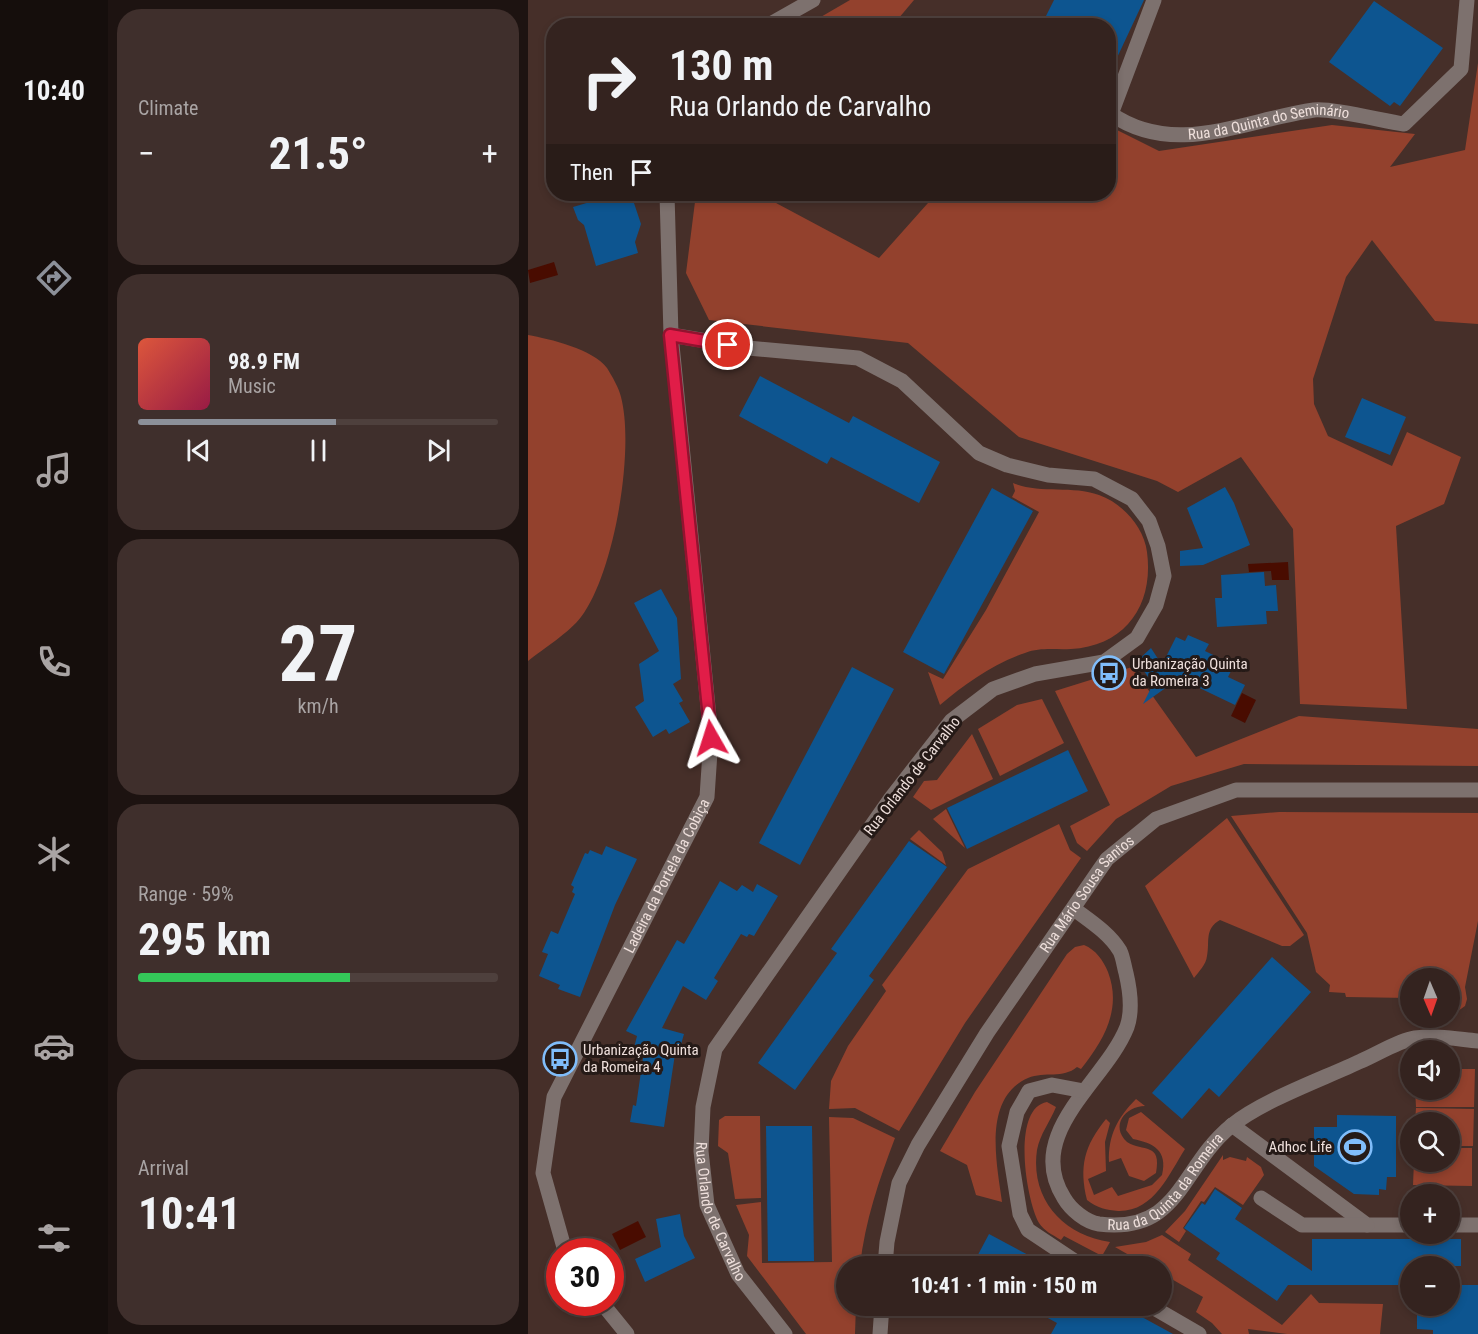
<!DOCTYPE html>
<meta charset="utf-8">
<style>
:root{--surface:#34231f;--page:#3f2f2c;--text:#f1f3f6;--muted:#a9a4a4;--line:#4e403d;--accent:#8c9099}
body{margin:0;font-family:"Roboto Condensed",sans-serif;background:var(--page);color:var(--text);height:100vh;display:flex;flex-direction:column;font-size:22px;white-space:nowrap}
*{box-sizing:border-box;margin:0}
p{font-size:20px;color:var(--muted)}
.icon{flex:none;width:33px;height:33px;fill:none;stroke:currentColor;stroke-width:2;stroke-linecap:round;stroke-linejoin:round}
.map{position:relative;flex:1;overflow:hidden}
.details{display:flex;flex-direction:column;gap:9px;padding:9px;background:#1d1311;width:420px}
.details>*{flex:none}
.top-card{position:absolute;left:18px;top:18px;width:570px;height:183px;border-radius:24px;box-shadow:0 3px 9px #0003,0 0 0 2px var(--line);background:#34231f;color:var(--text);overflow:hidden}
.needle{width:39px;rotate:178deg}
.buttons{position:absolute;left:872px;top:968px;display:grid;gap:12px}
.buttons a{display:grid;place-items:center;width:60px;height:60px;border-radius:50%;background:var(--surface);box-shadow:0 3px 9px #0003,0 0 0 2px var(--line);font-size:30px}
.speed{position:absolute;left:18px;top:1238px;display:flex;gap:12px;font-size:30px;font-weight:700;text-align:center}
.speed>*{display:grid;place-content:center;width:78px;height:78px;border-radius:50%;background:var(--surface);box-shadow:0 3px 9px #0003,0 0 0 2px var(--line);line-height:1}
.speed .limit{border:9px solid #d22;background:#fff;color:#111}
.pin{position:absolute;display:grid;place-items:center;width:51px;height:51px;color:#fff;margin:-26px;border:3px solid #fff;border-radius:50%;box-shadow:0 2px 6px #0007}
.me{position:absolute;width:66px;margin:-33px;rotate:354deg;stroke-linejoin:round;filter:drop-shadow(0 0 4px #0008)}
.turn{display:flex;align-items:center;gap:21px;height:126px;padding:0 24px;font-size:27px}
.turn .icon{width:78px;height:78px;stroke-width:2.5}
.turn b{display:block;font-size:42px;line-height:51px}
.then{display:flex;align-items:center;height:57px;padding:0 24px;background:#0003;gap:12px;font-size:22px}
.big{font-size:45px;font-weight:700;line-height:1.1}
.details .widget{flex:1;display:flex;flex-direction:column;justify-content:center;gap:9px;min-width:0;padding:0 21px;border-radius:24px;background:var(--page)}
.details .dial{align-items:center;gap:0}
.dial b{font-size:78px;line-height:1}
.song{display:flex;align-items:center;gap:18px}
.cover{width:72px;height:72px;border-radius:9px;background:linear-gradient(135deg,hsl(10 70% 55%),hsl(340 70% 35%))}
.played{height:6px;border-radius:3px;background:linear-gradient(90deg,var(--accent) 55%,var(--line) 55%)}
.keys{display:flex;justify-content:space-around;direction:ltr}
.heat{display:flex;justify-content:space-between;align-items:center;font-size:33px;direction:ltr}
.charge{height:9px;border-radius:4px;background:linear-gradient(90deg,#34c759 59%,var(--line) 0)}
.trip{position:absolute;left:308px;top:1256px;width:336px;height:60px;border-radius:30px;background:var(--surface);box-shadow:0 3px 9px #0003,0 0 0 2px var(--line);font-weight:700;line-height:60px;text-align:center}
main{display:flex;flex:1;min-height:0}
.menu{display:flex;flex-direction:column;width:108px;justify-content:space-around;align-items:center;background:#150e0c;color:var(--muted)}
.menu .icon{width:42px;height:42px}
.menu .on{color:var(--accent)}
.menu b{font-size:27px;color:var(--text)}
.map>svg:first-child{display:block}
.green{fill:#93412d}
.water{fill:#490c00}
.building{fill:#0d5590}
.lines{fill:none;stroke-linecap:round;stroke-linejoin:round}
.minor{stroke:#7d716e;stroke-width:15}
.route-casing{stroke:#92132f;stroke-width:15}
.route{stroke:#e11d48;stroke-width:10}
.labels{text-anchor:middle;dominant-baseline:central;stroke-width:6;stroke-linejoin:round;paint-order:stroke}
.street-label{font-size:15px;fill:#eedfdb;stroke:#251a17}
.poi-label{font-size:15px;fill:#eedfdb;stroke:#251a17;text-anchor:start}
</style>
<main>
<nav class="menu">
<b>10:40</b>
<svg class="icon on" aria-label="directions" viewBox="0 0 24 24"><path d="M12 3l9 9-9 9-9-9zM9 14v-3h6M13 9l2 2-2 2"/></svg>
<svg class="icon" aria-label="music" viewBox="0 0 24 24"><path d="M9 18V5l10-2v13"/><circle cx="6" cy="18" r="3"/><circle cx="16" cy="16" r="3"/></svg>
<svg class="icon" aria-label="phone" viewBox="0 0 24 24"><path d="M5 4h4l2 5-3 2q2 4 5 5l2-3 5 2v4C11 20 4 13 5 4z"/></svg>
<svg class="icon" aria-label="climate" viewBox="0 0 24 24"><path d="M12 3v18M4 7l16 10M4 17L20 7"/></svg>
<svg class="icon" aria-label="car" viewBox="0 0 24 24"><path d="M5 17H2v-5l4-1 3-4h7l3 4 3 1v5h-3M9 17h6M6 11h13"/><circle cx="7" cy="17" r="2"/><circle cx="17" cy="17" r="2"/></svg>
<svg class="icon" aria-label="filters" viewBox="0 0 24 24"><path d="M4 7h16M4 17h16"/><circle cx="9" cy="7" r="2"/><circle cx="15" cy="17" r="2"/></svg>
</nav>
<section class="details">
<div class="widget"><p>Climate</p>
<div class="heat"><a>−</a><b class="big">21.5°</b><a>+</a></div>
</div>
<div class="widget">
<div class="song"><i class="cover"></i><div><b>98.9 FM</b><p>Music</p></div></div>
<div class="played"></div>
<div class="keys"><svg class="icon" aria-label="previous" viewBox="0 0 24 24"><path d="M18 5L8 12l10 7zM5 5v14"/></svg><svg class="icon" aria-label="pause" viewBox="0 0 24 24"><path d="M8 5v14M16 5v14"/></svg><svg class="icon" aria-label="next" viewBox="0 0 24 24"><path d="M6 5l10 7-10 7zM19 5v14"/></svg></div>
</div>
<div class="widget dial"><b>27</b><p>km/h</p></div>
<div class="widget"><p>Range · 59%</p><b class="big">295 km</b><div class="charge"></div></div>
<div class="widget"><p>Arrival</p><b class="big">10:41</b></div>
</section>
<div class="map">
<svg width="950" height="1334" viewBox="0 0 950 1334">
<rect width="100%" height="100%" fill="#462f29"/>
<g class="green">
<path d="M 322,0 L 386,0 L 365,25 L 279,25 Z"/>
<path d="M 950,63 L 950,324 L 907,321 L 844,240 L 818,277 L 785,379 L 786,404 L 800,436 L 864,466 L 879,432 L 933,457 L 916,504 L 868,526 L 879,709 L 772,704 L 765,529 L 713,457 L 650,492 L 629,481 L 491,437 L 380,343 L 181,320 L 158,273 L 168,194 L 231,194 L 351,258 L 408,194 L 580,194 L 581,126 L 631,151 L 804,125 L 887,134 L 862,167 L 937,150 Z"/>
<path d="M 0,335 C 22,339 65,349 79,368 C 84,376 91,388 93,397 C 107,450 86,574 53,617 C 42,632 15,649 0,661 Z"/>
<path d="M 485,483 C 511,494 544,485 571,495 C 594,503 616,527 619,552 C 626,604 598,646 543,649 C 527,650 513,647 497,653 C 465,664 437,684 412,705 L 400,672 L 415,679 L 458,610 L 511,512 L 484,497 L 487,491 Z"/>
<path d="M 604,667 L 668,757 L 771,716 L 950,729 L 950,766 L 716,764 L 643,786 L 588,819 L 559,851 L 549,843 L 542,826 L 582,805 L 527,691 Z"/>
<path d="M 514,699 L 536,743 L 472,776 L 450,729 L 489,705 Z"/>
<path d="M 444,734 L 465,779 L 403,810 L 385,797 L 396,781 L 409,780 Z"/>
<path d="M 418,809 L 437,848 L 405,819 Z"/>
<path d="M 751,812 L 950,813 L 950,921 L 937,987 L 939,999 L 937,1006 L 923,1016 L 921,978 L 882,978 L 882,998 L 818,997 L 817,993 L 801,992 L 802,985 L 788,972 L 779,933 L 703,816 Z"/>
<path d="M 699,818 L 776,935 L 762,946 L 754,946 L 692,920 C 676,929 682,942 679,956 C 678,965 671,971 666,978 L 617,886 Z"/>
<path d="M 531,824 L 542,850 L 553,858 L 437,1023 L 371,1131 L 327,1108 L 301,1109 L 303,1081 L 320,1046 L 358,991 L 354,985 L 440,869 Z"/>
<path d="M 391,830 L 414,852 L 418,865 L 382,839 Z"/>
<path d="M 556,945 C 568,950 575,960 580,972 C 594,1009 576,1040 553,1069 L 549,1067 C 535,1079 517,1071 500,1078 C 454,1098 469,1164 474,1202 L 448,1195 L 439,1165 L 412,1151 L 447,1092 L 539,954 L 547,947 Z"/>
<path d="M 921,1069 L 947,1069 L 946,1107 L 888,1107 L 887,1089 L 921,1089 Z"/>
<path d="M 608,1099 L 617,1106 C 597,1106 582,1126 599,1142 C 615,1152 634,1142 628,1173 L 616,1181 L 601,1176 L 593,1158 L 581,1162 C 580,1135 590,1117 608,1099 Z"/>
<path d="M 519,1102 L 528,1107 C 522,1122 512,1134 509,1150 C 502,1199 535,1235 582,1242 L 574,1256 L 536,1236 L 533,1240 C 525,1235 516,1231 511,1223 C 498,1200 483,1108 519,1102 Z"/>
<path d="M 888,1108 L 946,1109 L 945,1146 L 921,1146 L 921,1122 L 887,1122 Z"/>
<path d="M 613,1112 L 657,1149 C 641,1174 626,1212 590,1211 C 579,1210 569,1208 559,1200 C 551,1167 556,1146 578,1119 L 582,1123 L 577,1142 L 578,1171 L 560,1179 L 566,1195 L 584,1187 L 590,1196 L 624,1185 L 634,1175 C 640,1150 625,1143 605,1139 L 598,1130 L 601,1118 Z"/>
<path d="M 197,1116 L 232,1116 L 233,1198 L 207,1199 L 200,1153 L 190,1146 L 191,1120 Z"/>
<path d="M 301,1117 L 325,1118 L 367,1138 C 351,1180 337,1221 332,1266 L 318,1266 L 318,1305 L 328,1305 L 327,1334 L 278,1334 L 219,1256 L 221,1235 L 208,1205 L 233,1202 L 234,1263 L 304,1262 Z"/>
<path d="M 921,1148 L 944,1148 L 944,1186 L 885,1185 L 886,1161 L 921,1161 Z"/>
<path d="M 695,1155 L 695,1160 L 702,1157 L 718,1161 L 719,1157 L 733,1167 L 736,1175 L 715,1205 L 687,1187 L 676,1202 L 673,1201 L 655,1228 L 658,1231 L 651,1242 L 637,1232 L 657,1211 Z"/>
<path d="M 634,1235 L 663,1254 L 660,1260 L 754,1325 L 783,1294 L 791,1303 L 855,1304 L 852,1334 L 759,1334 L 720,1329 L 721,1334 L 694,1334 L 684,1323 L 668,1312 L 675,1297 L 633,1273 L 633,1266 L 620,1266 L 587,1247 L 618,1242 Z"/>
</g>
<g class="water">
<path d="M 26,262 L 30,275 L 2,283 L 0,270 Z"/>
<path d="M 760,562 L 761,580 L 744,580 L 743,571 L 721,572 L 720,564 Z"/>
<path d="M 714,693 L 728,700 L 717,723 L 703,716 Z"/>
<path d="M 110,1221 L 118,1237 L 92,1250 L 84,1234 Z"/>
</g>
<g class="building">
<path d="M 526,0 L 616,0 L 580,77 L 580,26 L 513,26 Z"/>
<path d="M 846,1 L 915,48 L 872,106 L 866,102 L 862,106 L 801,62 Z"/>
<path d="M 89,194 L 103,194 L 113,224 L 107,242 L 110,253 L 68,266 L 56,225 L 50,220 L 45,207 Z"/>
<path d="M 232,376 L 321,423 L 325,416 L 412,462 L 391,503 L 303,457 L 299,464 L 211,416 Z"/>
<path d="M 834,398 L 878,417 L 862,455 L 817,437 Z"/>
<path d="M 697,487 L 706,503 L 722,545 L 675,565 L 652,566 L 652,551 L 675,548 L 659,508 Z"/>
<path d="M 464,488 L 505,511 L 416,674 L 375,652 Z"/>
<path d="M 736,572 L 737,586 L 748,585 L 750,611 L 738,611 L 739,624 L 689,627 L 687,598 L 694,598 L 693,575 Z"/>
<path d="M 133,589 L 149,618 L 153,679 L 145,684 L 155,701 L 151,703 L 162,722 L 141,734 L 138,729 L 125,737 L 107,707 L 116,701 L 111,664 L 131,651 L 106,603 Z"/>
<path d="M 660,635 L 681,644 L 677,651 L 706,665 L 700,677 L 717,685 L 707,705 L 659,682 L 651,688 L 646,682 L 615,704 L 625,684 L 609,661 L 623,648 L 634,665 L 648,637 L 657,641 Z"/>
<path d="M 324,667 L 366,689 L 272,865 L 231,843 Z"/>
<path d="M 540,750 L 560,791 L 439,849 L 419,808 Z"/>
<path d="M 381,841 L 419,867 L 341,976 L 346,980 L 267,1090 L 230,1063 L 309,953 L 303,949 Z"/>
<path d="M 78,846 L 109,859 L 87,905 L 52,997 L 30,989 L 32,985 L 11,976 L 20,954 L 14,952 L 23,931 L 30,934 L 47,894 L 44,892 L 46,887 L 43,885 L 57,853 L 60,854 L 62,850 L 74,855 Z"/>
<path d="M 192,881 L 209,891 L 214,885 L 225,892 L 229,884 L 250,896 L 226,936 L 221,934 L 219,937 L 213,934 L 186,978 L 190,981 L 178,1000 L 155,986 L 134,1028 L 156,1034 L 150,1055 L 147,1054 L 136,1127 L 102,1122 L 105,1105 L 108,1106 L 116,1051 L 106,1048 L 109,1036 L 98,1031 L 149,940 L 156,944 Z"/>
<path d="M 744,957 L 783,992 L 691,1097 L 681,1088 L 654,1119 L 624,1093 Z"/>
<path d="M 809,1115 L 868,1116 L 868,1177 L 859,1177 L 858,1190 L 851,1189 L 851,1195 L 826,1194 L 786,1166 L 786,1127 L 809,1127 Z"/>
<path d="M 238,1126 L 284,1126 L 286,1261 L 240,1261 Z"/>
<path d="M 687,1189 L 714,1208 L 707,1219 L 784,1271 L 784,1239 L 933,1239 L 933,1266 L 882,1266 L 882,1285 L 760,1285 L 749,1301 L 688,1259 L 692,1253 L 656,1228 L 674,1203 L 677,1205 Z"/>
<path d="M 152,1214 L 156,1236 L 167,1258 L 117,1282 L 107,1259 L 133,1247 L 128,1219 Z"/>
<path d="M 461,1234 L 521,1266 L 444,1266 Z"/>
<path d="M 921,1285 L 950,1285 L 950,1334 L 905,1334 L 905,1330 L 889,1329 L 889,1305 L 921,1305 Z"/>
<path d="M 496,1305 L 592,1305 L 645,1334 L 523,1334 L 529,1323 Z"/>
</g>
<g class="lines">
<g class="minor">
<path id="s1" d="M 626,0 L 583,114 C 647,158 716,120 786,110 C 804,108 855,121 876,124 L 933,69 L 939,0"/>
<path d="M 239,26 L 285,0"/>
<path id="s2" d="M 143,335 L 220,348 L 330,358 L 374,381 L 451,453 L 479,465 L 520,475 L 566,479 L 604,499 L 621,521 L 630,546 L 636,576 L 628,605 L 609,638 L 576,662 L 507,674 L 465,689 L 423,721 L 363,798 L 187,1049 L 175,1107 L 173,1151 L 179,1205 L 210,1274 L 257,1334"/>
<path id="s3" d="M 546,909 C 562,921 581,933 592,951 C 595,957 596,966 598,973 C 602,990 605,1010 599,1027 C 578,1081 495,1133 536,1198 C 543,1210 558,1222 571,1224 C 652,1234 652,1168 703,1126 C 735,1100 795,1079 833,1061 C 850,1054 869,1041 887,1038 C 908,1035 929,1039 950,1041"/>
<path d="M 704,1125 L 839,1225 L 882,1225"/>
<path d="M 733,1198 L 774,1225 L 839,1225"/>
<path d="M 921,1225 L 950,1225"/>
<path id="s4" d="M 37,1251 L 15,1173 L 26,1097 L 179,797 L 183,737 L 143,335 L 139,194"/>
<path id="s5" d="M 357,1266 L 359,1242 L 371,1183 L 390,1145 L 459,1033 L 572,869 L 579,859 L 628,819 L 708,790 L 950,790"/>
<path d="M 554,1266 L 500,1230 L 492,1214 L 481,1146 L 489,1112 L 501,1091 L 524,1085 L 556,1091"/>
<path d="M 73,1302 L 99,1334"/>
<path d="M 621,1305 L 671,1334"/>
<path d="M 352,1334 L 354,1305"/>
</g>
</g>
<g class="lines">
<g class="route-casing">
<path id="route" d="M 183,738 L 142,335 L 200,345"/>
</g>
<use href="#route" class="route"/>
</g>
<defs>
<g id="bus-ring" transform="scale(1.725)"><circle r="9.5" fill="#251a17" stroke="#80bdfa" stroke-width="1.5"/><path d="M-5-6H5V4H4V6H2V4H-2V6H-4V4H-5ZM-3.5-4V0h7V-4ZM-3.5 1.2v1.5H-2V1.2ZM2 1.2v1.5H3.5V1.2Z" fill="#80bdfa"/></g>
<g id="stadium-ring" transform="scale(1.725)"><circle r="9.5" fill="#251a17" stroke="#80bdfa" stroke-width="1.5"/><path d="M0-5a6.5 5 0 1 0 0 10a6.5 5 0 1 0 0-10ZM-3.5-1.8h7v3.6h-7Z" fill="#80bdfa"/></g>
</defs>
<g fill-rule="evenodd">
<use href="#bus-ring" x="581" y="673"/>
<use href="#bus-ring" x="32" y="1059"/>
<use href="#stadium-ring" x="827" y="1147"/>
</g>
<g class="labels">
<g class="street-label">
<text stroke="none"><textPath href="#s1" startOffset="285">Rua da Quinta do Seminário</textPath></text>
<text transform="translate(384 776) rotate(-52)">Rua Orlando de Carvalho</text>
<text stroke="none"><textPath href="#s4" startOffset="406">Ladeira da Portela da Cobiça</textPath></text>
<text stroke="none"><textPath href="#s5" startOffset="430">Rua Mário Sousa Santos</textPath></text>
<text stroke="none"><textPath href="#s3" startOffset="464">Rua da Quinta da Romeira</textPath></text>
<text stroke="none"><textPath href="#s2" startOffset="1438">Rua Orlando de Carvalho</textPath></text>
</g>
<g class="poi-label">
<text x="604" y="664">Urbanização Quinta<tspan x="604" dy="17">da Romeira 3</tspan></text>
<text x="55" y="1050">Urbanização Quinta<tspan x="55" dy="17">da Romeira 4</tspan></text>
<text x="804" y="1147" text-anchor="end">Adhoc Life</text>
</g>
</g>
</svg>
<div class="buttons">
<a><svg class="needle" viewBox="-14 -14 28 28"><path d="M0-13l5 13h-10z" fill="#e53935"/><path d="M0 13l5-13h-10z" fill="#a9a4a4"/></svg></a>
<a><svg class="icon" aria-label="sound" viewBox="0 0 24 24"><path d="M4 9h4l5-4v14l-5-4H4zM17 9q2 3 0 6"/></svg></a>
<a><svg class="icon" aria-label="search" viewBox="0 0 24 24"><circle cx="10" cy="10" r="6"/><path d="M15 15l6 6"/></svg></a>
<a>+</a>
<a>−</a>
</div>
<div class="speed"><div class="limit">30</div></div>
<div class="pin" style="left:200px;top:345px;background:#d93025"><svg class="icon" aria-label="arrive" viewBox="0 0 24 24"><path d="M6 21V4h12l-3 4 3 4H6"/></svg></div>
<svg class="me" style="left:183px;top:738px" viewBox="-20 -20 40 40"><path d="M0-17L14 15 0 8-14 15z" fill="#e11d48" stroke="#fff" stroke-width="4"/></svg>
<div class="trip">10:41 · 1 min · 150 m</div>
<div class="top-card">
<div class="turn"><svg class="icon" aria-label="right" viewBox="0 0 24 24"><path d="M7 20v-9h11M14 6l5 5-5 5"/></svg><div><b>130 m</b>Rua Orlando de Carvalho</div></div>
<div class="then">Then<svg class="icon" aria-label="arrive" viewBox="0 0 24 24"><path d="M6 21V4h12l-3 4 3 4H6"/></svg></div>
</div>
</div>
</main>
